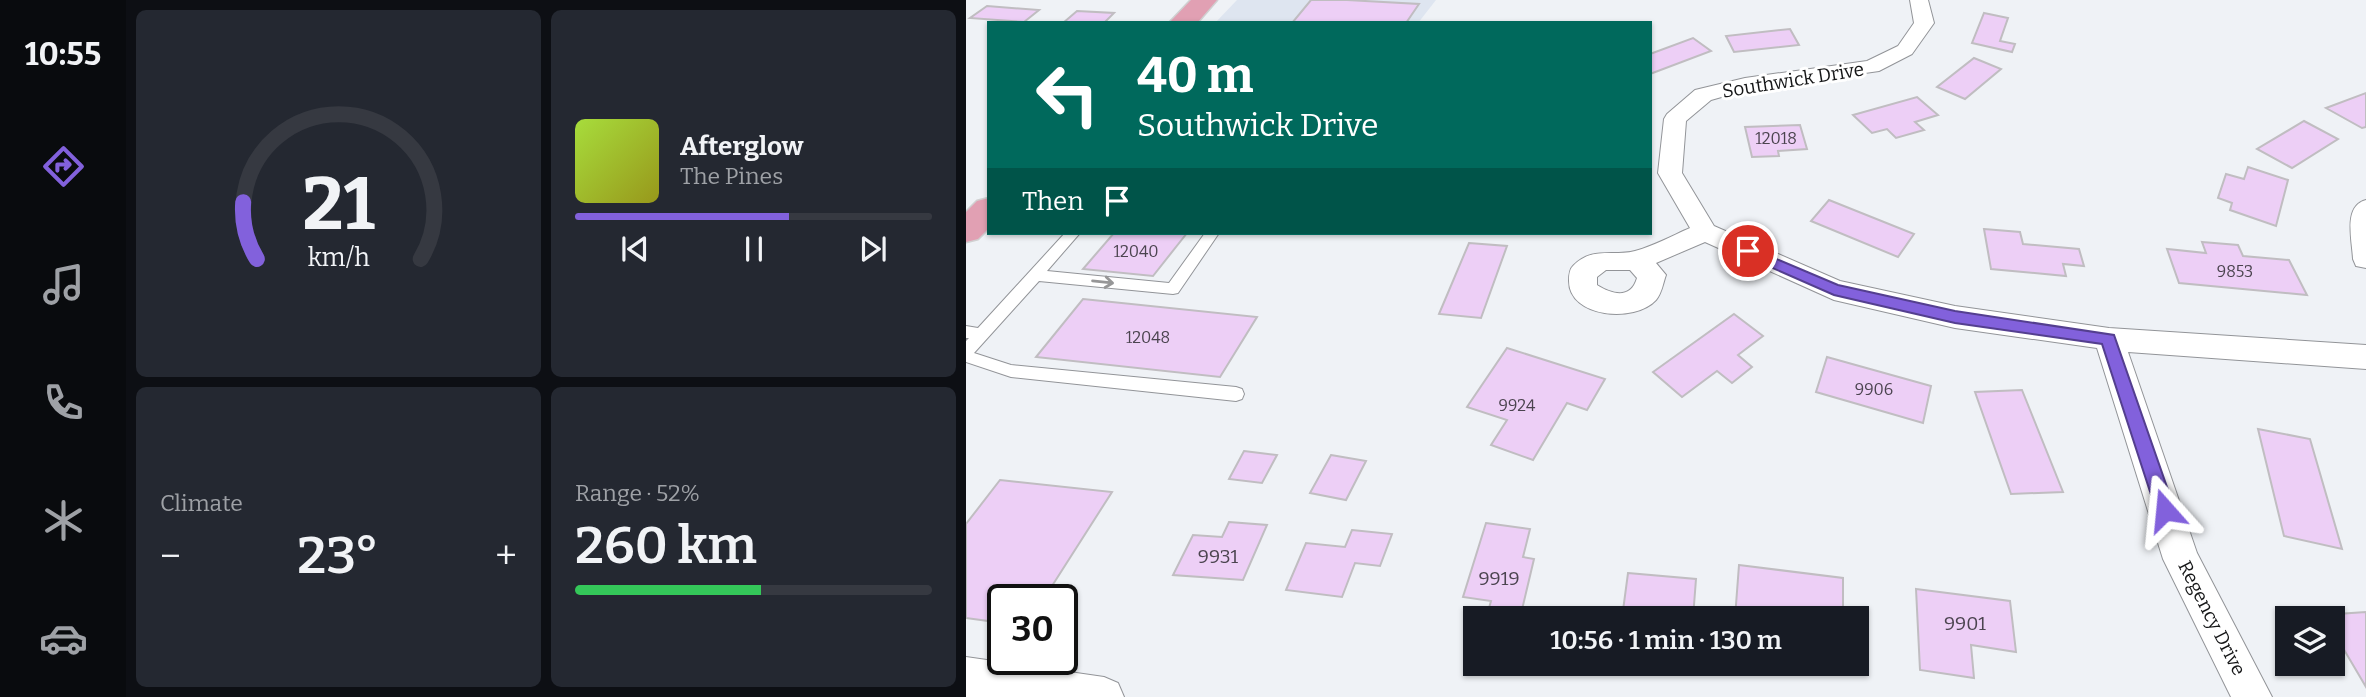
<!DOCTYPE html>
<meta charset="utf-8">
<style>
:root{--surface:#171b24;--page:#242831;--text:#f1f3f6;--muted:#9ea1a6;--line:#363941;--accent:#8261dc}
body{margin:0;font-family:Bitter,serif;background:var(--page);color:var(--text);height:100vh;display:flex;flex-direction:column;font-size:26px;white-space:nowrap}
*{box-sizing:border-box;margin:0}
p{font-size:23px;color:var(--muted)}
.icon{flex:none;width:38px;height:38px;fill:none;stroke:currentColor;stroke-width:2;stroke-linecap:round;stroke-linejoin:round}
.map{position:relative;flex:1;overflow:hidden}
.sheet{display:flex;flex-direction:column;gap:10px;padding:10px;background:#0d0f14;width:840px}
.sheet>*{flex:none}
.top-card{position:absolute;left:21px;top:21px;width:665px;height:214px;border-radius:0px;box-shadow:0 2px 5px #0004;background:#00695c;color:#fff;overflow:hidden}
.buttons{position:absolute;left:1309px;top:606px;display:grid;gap:14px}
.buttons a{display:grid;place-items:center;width:70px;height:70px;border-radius:0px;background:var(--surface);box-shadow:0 2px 5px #0004;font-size:35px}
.speed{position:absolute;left:21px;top:584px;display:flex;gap:14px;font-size:35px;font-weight:700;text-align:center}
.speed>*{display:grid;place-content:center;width:91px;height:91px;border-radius:50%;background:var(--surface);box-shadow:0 2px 5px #0004;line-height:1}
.speed .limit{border:4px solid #111;border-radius:10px;background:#fff;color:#111}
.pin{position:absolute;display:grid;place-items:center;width:60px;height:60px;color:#fff;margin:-30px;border:4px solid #fff;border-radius:50%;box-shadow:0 2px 7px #0007}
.me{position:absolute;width:77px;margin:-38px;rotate:342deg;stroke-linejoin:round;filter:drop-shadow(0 0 5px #0008)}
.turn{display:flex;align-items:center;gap:24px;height:147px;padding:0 35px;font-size:32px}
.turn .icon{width:91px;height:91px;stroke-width:2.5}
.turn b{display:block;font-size:49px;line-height:60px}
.then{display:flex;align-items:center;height:66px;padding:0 35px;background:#0003;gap:14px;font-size:26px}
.big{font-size:52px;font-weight:600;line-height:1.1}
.sheet .widget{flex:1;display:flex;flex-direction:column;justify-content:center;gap:10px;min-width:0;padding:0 24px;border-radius:10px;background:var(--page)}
.sheet .dial{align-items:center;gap:0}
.dial svg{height:182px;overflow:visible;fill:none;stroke:var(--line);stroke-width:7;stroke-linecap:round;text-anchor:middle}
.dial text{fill:var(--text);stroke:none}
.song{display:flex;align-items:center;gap:21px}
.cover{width:84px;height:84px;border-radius:10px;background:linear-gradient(135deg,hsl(80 70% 55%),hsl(60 70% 35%))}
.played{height:7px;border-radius:4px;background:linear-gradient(90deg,var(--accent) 60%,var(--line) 60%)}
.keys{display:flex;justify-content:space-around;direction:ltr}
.heat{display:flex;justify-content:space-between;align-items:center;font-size:38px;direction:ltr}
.charge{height:10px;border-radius:5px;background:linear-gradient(90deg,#34c759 52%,var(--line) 0)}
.sheet .tiles{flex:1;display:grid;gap:10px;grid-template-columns:repeat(2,1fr)}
.trip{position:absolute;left:497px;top:606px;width:406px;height:70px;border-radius:0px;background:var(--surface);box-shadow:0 2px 5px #0004;font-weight:600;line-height:70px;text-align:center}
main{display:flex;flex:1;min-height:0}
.tab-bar{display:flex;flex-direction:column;width:126px;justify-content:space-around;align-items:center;background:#090b0e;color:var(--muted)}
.tab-bar .icon{width:49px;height:49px}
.tab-bar .selected{color:var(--accent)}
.tab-bar b{font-size:32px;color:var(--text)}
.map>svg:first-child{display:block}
.built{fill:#dee5f0}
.building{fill:#edcff6;stroke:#c0bdc1;stroke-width:2}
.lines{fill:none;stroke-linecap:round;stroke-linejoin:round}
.service-casing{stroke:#929498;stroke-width:2}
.minor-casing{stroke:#929498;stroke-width:2}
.primary-casing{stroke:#d0d0d1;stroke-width:3}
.service{fill:#fff;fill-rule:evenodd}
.minor{fill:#fff;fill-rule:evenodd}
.primary{fill:#e1a0b3;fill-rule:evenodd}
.oneway{stroke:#969697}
.route{fill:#8261dc;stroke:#543f8f;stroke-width:2}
.labels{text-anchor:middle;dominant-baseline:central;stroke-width:6;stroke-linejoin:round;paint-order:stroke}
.number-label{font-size:16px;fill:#4b444f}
.street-label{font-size:19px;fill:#151617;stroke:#fff}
.near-number-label{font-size:19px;fill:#4b444f}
</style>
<main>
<nav class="tab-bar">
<b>10:55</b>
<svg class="icon selected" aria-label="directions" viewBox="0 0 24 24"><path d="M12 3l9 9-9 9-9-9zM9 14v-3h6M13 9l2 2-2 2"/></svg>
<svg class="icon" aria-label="music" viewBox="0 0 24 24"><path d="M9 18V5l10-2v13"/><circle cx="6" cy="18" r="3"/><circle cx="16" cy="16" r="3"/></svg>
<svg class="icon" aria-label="phone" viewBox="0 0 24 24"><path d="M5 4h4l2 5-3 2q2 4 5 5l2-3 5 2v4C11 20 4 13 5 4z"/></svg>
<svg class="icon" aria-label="climate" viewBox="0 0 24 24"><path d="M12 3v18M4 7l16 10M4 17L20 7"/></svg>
<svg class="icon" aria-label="car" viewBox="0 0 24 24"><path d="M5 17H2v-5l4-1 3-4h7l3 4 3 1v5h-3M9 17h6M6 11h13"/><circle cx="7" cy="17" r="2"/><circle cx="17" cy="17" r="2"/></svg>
</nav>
<section class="sheet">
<div class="tiles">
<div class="widget dial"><svg viewBox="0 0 100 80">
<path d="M14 69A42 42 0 1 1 86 69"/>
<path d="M14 69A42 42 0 0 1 8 44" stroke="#8261dc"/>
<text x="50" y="56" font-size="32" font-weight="700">21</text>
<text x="50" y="72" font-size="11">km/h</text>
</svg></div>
<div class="widget">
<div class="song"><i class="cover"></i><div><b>Afterglow</b><p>The Pines</p></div></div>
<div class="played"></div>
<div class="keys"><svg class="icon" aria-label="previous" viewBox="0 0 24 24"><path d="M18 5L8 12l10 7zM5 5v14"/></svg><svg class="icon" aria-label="pause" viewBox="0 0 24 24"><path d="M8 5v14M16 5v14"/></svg><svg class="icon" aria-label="next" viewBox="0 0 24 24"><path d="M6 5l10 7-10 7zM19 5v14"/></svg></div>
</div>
<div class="widget"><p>Climate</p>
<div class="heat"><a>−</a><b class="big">23°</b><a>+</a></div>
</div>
<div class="widget"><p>Range · 52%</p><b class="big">260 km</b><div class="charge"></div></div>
</div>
</section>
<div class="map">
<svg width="1400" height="697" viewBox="0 0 1400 697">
<rect width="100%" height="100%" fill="#eff2f6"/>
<path class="built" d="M 271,0 L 470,0 L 452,23 L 249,23 Z"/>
<g class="building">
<path d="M 345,0 L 381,0 L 453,4 L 440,23 L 326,23 Z"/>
<path d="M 21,6 L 73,10 L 58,22 L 4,18 Z"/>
<path d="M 111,11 L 148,13 L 138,23 L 97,23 Z"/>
<path d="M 1018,13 L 1042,18 L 1034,41 L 1049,44 L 1046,52 L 1006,43 Z"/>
<path d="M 824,29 L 833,45 L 768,52 L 760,36 Z"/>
<path d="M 727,38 L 745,51 L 684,74 L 684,54 Z"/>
<path d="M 1008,58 L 1035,69 L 999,99 L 971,87 Z"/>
<path d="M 1400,93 L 1400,127 L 1396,128 L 1360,108 Z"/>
<path d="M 951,97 L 972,115 L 949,122 L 958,130 L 930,138 L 921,129 L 906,133 L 887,115 Z"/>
<path d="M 1338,121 L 1372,139 L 1326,168 L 1291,149 Z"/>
<path d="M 834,125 L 841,149 L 812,151 L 813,156 L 786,157 L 779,127 Z"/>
<path d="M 1282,167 L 1322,180 L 1310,226 L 1264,210 L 1266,203 L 1252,198 L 1260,174 L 1278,179 Z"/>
<path d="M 863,200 L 948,234 L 932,257 L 845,221 Z"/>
<path d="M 1018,229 L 1054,232 L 1057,244 L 1113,249 L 1118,266 L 1097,264 L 1100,276 L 1025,269 Z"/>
<path d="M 148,233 L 221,233 L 187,276 L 117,269 Z"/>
<path d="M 1236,242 L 1272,245 L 1277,256 L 1323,260 L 1341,295 L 1213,283 L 1201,249 L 1240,253 Z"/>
<path d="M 503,243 L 541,246 L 515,318 L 473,314 Z"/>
<path d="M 117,299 L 291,317 L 254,377 L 70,357 Z"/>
<path d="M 768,314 L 797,336 L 772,355 L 786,367 L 766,383 L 751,371 L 716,397 L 687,372 Z"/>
<path d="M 541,348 L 639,379 L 621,410 L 601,403 L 567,460 L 525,445 L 541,420 L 501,407 Z"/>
<path d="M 861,357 L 965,386 L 957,423 L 850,392 Z"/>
<path d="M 1056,390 L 1097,492 L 1045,494 L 1009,392 Z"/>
<path d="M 1292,429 L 1344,439 L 1376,549 L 1318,536 Z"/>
<path d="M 278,451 L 311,455 L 296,483 L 263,479 Z"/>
<path d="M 365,455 L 400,461 L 380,500 L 344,493 Z"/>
<path d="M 34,480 L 146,492 L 77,600 L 37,600 L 37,623 L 0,618 L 0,524 Z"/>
<path d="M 263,522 L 301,525 L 277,580 L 207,575 L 227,535 L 256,537 Z"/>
<path d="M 520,523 L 564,529 L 557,557 L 568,559 L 554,618 L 521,615 L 525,601 L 497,597 Z"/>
<path d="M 386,530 L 426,534 L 414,566 L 389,563 L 376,597 L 320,590 L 340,543 L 379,547 Z"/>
<path d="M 773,565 L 877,578 L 877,618 L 769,618 Z"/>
<path d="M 662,573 L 730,579 L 727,618 L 656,618 Z"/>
<path d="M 950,589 L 1044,601 L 1050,652 L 1005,645 L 1008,678 L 954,670 Z"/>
<path d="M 1400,612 L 1400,687 L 1367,631 L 1367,618 L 1359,618 L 1357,615 Z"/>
</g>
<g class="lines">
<g class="service-casing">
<path id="service" d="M 99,233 L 114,233 L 81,271 L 203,283 L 239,233 L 253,233 L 212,293 L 207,294 L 73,281 L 8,353 L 45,365 L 270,387 L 276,389 L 278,394 L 276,399 L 270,401 L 45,377 L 0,362 L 0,341 L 3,338 L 0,338 L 0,326 L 12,328 Z"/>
</g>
<g class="minor-casing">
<g id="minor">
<path d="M 944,0 L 962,0 L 968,23 L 946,54 L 913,71 L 780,90 L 745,100 L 720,121 L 716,173 L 748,226 L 874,281 L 989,306 L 1143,328 L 1400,345 L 1400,369 L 1162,352 L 1231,553 L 1306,697 L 1265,697 L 1197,559 L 1131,348 L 989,328 L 868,300 L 739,242 L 690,263 L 700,275 C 697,283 696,293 690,300 C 669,323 603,318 603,281 C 603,276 603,270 607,266 C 626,246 646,257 669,251 C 687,246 706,236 724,228 L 692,173 L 698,119 L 701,114 L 729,90 L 779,78 L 901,61 L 932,46 L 948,23 ZM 640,270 L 664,270 L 671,278 C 665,299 647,295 631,285 L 631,277 Z"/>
<path d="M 1400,200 L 1400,268 L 1390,266 L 1387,259 C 1386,239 1377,206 1400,200 Z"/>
<path d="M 0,657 L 138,677 L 152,683 L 158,697 L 0,697 Z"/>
</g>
</g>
<g class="primary-casing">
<g id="primary">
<path d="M 225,0 L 251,0 L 231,23 L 203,23 Z"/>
<path d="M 23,198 L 23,228 L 12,239 L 0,242 L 0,212 L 11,201 Z"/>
</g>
</g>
<use href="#service" class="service"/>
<use href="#minor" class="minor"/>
<use href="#primary" class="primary"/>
</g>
<defs><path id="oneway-shaft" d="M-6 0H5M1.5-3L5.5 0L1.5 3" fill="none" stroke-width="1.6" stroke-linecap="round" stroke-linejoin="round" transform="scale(1.75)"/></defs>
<use class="oneway" href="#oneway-shaft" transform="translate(137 282) rotate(6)"/>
<path class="route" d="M 782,247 L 872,285 L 989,311 L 1148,335 L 1209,510 L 1206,516 L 1199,519 L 1193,516 L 1190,510 L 1136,344 L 989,323 L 868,295 L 777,255 L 775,251 Z"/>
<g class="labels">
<g class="number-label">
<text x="810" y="138">12018</text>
<text x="170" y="251">12040</text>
<text x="1269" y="271">9853</text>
<text x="182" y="337">12048</text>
<text x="908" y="389">9906</text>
<text x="551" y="405">9924</text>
</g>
<g class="street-label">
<text transform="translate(827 80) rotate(-9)">Southwick Drive</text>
<text transform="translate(1246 618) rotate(63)">Regency Drive</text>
</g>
<g class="near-number-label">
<text x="252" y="556">9931</text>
<text x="533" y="578">9919</text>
<text x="999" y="623">9901</text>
</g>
</g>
</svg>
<div class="buttons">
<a><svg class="icon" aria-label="layers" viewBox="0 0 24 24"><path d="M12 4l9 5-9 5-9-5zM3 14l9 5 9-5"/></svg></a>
</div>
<div class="speed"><div class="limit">30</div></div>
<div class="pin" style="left:782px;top:251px;background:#d93025"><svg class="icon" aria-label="arrive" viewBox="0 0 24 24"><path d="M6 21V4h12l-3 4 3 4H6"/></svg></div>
<svg class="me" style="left:1199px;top:510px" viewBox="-20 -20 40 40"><path d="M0-17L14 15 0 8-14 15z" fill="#8261dc" stroke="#fff" stroke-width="4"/></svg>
<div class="trip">10:56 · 1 min · 130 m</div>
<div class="top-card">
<div class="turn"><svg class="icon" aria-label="left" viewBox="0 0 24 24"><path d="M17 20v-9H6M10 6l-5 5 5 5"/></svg><div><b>40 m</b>Southwick Drive</div></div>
<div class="then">Then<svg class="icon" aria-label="arrive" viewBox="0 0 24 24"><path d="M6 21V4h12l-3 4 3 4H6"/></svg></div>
</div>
</div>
</main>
